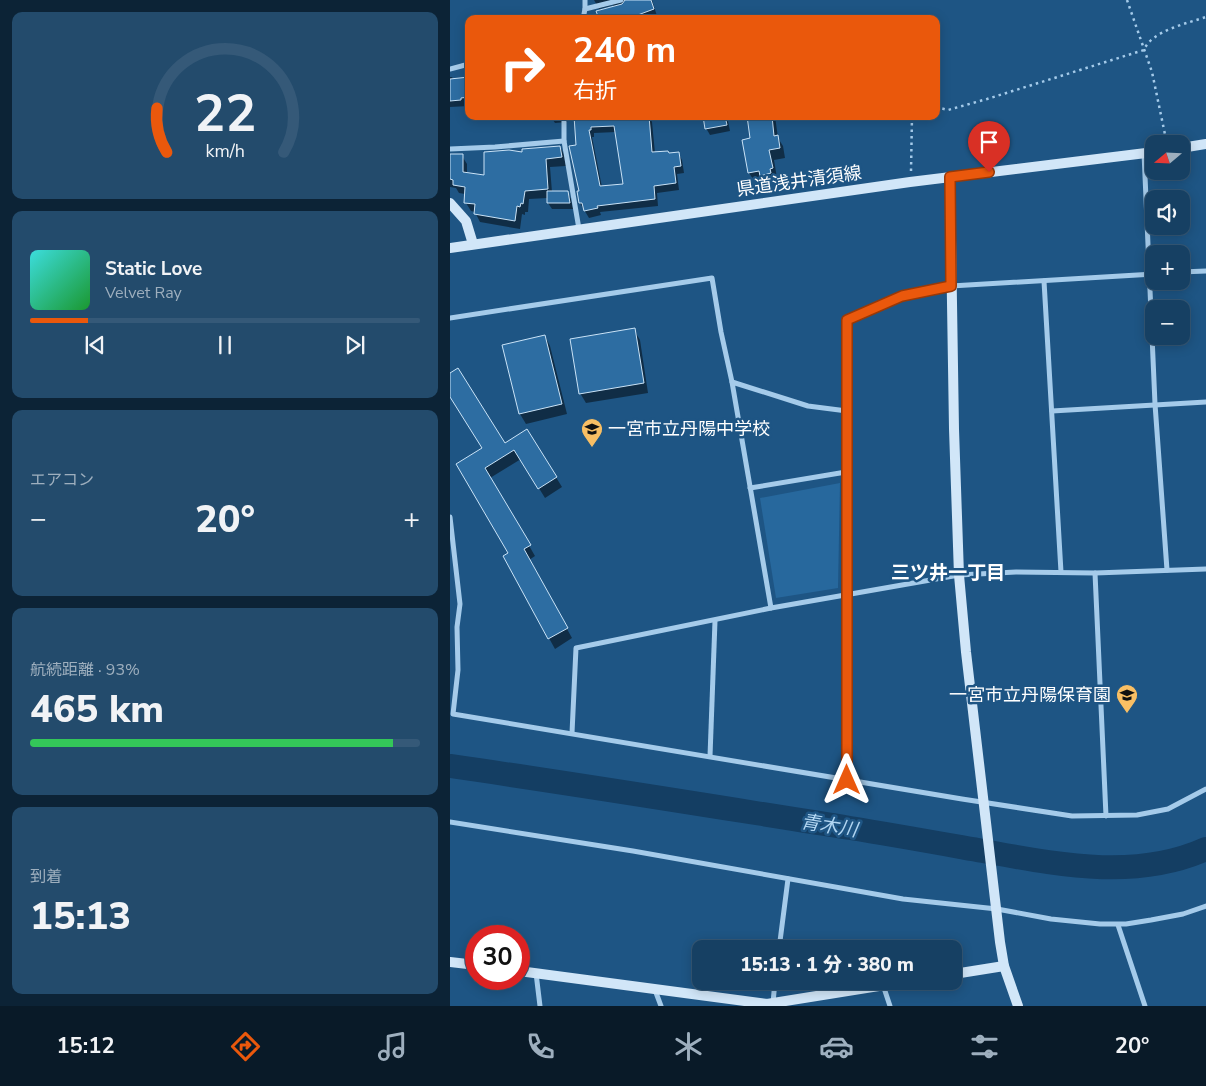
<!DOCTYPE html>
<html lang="ja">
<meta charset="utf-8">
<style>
:root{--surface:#164063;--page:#234b6c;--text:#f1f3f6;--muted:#9eafbe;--line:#355978;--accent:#ea580c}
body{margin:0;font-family:"Nunito Sans","Noto Sans JP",sans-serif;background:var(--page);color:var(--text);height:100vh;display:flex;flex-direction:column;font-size:19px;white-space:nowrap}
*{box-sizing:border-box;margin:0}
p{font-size:16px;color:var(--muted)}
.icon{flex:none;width:28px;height:28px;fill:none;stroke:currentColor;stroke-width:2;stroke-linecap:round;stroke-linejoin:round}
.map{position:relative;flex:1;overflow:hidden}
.details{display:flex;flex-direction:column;gap:12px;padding:12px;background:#0c2336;width:450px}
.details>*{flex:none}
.top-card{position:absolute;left:15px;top:15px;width:475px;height:105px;border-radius:10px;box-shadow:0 2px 12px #0003,0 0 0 1px var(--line);background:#ea580c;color:#fff;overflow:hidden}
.needle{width:32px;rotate:251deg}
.tools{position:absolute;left:695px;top:135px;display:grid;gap:10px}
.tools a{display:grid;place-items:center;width:45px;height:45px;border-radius:10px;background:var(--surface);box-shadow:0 2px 12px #0003,0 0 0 1px var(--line);font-size:25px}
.speed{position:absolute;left:15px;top:925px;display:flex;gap:10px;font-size:25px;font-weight:700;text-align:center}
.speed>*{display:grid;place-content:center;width:65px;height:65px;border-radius:50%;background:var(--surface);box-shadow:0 2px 12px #0003,0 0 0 1px var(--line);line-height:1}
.speed .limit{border:8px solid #d22;background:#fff;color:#111}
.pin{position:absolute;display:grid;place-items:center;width:42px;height:42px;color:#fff;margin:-51px -21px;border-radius:50% 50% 50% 0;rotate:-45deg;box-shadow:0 0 5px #0007}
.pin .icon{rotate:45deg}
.me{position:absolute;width:55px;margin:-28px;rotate:0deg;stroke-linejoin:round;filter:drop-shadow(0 0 4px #0008)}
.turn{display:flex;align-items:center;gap:18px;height:105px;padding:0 25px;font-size:22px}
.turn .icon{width:65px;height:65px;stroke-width:2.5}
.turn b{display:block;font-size:35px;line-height:42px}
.big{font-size:38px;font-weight:800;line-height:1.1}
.details .card{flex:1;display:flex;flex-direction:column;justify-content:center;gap:8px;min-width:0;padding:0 18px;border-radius:10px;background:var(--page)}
.details .dial{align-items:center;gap:0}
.dial svg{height:130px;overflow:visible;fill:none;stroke:var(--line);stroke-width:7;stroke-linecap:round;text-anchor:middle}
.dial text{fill:var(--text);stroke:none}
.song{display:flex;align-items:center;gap:15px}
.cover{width:60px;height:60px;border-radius:8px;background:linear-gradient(135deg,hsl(180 70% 55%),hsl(130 70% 35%))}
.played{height:5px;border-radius:2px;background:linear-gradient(90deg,var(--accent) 15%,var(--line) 15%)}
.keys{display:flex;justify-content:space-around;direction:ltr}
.heat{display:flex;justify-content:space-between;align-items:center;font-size:28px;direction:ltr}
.charge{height:8px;border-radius:4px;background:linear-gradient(90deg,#34c759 93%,var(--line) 0)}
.trip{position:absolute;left:242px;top:940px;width:270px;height:50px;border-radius:10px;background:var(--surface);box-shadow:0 2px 12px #0003,0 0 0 1px var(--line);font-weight:800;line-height:50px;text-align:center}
.dock{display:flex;height:80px;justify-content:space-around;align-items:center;background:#091a28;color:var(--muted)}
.dock .icon{width:35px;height:35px}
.dock .selected{color:var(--accent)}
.dock b{font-size:22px;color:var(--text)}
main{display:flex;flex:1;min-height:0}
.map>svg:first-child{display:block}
.green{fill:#27689d}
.shadow{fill:#0007;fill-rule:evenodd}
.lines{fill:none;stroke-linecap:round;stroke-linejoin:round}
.river{stroke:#143e63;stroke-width:24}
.building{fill:#2d6da2;stroke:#cae3f7;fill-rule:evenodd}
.path{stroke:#a5cbea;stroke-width:2.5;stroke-dasharray:2.5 4;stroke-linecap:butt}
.street{stroke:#a5cbea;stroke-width:5}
.secondary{stroke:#d1e6f8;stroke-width:10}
.route-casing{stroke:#983908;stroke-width:12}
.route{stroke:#ea580c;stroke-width:9}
.labels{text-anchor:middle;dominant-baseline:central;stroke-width:5;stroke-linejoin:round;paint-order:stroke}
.street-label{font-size:18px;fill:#fff;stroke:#1e5584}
.poi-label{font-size:18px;fill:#fff;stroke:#1e5584;text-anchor:start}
.neighbourhood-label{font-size:19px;font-weight:bold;fill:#fff;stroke:#1e5584}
.water-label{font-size:19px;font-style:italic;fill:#b1d5f1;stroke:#1e5584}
</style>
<main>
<section class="details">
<div class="card dial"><svg viewBox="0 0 100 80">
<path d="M14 69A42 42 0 1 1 86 69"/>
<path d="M14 69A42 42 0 0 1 8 42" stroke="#ea580c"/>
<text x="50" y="56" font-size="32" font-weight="700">22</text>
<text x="50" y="72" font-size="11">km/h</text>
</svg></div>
<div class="card">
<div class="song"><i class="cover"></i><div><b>Static Love</b><p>Velvet Ray</p></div></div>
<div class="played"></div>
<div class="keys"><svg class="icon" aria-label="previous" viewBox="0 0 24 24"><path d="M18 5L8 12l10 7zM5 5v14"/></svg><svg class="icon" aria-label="pause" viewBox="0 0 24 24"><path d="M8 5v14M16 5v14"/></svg><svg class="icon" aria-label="next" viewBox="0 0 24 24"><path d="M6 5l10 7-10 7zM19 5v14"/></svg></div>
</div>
<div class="card"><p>エアコン</p>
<div class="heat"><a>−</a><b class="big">20°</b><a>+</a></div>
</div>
<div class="card"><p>航続距離 · 93%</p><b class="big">465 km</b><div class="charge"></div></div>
<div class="card"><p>到着</p><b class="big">15:13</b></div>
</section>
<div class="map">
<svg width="756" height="1006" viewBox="0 0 756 1006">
<rect width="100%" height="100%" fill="#1e5584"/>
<path class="green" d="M 390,483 L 388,588 L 326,598 L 310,498 Z"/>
<g class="shadow">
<path d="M 144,0 L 202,0 L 207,16 L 197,19 L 141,19 L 140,16 L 164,8 L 163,5 L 149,9 Z"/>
<path d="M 0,77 L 2,77 L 4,80 L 19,79 L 19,106 L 0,107 Z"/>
<path d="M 32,116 L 53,116 L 53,119 L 34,121 Z"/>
<path d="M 80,116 L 199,116 L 202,122 L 205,153 L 219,154 L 228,153 L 232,160 L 234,173 L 227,174 L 229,190 L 207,193 L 208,206 L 150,212 L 151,215 L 139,218 L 130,203 L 126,121 L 122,118 L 116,122 L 105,123 L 101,117 L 81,118 ZM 166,132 L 174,185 L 152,187 L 142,137 L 144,137 L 144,133 Z"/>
<path d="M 254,116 L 277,116 L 280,131 L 260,135 L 256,128 Z"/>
<path d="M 298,116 L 325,116 L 328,138 L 333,146 L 335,158 L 324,160 L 327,178 L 325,178 L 326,183 L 317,185 L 314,180 L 305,182 L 299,173 L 301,139 Z"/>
<path d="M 110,147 L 115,156 L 116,166 L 100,167 L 102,192 L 117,192 L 121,199 L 123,209 L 102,209 L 98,203 L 98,198 L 79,199 L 78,212 L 75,212 L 75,215 L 72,214 L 70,229 L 30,222 L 25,212 L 21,211 L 16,203 L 15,194 L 9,193 L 6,188 L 0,187 L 0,155 L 12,156 L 17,164 L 17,174 L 35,176 L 74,154 Z"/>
<path d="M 184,330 L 190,340 L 198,393 L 136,403 L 130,393 Z"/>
<path d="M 95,336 L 100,346 L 117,414 L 76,424 L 70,414 Z"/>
<path d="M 0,374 L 54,444 L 77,430 L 112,487 L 95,498 L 71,459 L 40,478 L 85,556 L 79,560 L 122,638 L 105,649 L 54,557 L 60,554 L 7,464 L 33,449 L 0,395 Z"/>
</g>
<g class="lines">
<path class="river" d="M 0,766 C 133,785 267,807 400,828 C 444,835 488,843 533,851 C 606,864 685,881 756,849"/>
</g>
<g class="building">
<path d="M 175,0 L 201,0 L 204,9 L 177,19 L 149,19 L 146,11 L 172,4 Z"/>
<path d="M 19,77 L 19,97 L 11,98 L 11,100 L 0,101 L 0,79 Z"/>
<path d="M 124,116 L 199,116 L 202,152 L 218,151 L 219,153 L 229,152 L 231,166 L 224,167 L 226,183 L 204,186 L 205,199 L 147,206 L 148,208 L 134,211 L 132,203 L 129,203 L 127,191 L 129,191 L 119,146 L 126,145 ZM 164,126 L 173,184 L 150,186 L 139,130 L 141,130 L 141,127 Z"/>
<path d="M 253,116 L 275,116 L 277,125 L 255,129 Z"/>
<path d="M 297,116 L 322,116 L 324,136 L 328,135 L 330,148 L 319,150 L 323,168 L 320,169 L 321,173 L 310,176 L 309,171 L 298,173 L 292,140 L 300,138 Z"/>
<path d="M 110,146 L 112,157 L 96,159 L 98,189 L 75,191 L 73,204 L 71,203 L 70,207 L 67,206 L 65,221 L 24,214 L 25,204 L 14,203 L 15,187 L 3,185 L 3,180 L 0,179 L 0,154 L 13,154 L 13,172 L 34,175 L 34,152 L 59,150 L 72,152 L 72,149 Z"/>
<path d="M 97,191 L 118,191 L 120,203 L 97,203 Z"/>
<path d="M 185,328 L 194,383 L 129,394 L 120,339 Z"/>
<path d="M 95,335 L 112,404 L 69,414 L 52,345 Z"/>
<path d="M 8,368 L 55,443 L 77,429 L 107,477 L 88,489 L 64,450 L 35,468 L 81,545 L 74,549 L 118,628 L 98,639 L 53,556 L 58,553 L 6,464 L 32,448 L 0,397 L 0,373 Z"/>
</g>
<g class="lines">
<g class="path">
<path d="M 677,0 L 702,72 L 717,144"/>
<path d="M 465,16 L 466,19"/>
<path d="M 486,107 L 498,110 L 537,99 L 694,50 C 701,31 738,23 756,17"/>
<path d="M 461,171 L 462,116"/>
</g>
<g class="street">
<path d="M 135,9 L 135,0"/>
<path d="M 133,19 L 135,9 L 171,0"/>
<path d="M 0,69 L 19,64"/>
<path d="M 118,116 L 114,120 L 114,141 L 129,229"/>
<path d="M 0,149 L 45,147 L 114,141"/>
<path d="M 694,153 L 705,404 L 717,570"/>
<path d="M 731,272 L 756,271"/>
<path d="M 594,281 L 611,572"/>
<path d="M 0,318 L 262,278 L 271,332 L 282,382"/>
<path d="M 602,411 L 756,402"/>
<path d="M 300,488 L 396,472"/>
<path d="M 0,517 L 10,604 L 7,627 L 8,670 L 3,714 L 512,799 L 622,816 L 687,815 L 718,809 L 756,789"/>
<path d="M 645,573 L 656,816"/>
<path d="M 321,608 L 282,382 L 358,406 L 397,411"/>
<path d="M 122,733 L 126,648 L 321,608 L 509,575 L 566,572 L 645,573 L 756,569"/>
<path d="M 260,756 L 265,621"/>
<path d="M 397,780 L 397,320 L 452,296 L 501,286 L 704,274"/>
<path d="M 0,822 L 183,851 L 453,899 L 547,909 L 601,919 L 650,924 L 676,924 L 701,920 L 733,914 L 756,906"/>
<path d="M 668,925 L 695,1006"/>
<path d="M 329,949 L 338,879"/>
<path d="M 86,973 L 90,1006"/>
<path d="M 433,985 L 440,1006"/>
<path d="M 205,990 L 211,1006"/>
<path d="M 323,1003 L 325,981"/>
</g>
<g class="secondary">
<path d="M 731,148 L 756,144"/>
<path d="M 500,177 L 504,429 L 509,575 L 516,652 L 550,942 L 554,966 L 568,1006"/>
<path d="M 0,203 L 16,221 L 23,244"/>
<path d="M 0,248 L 460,182 L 704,152"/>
<path d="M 0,962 L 26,965"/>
<path d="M 69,971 L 317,1004 L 460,981"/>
<path d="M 504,974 L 554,966"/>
</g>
</g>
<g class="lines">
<g class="route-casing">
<path id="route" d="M 397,780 L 397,320 L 452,296 L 501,286 L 500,177 L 539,172"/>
</g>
<use href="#route" class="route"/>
</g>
<defs>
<g id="school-pin" transform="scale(1.125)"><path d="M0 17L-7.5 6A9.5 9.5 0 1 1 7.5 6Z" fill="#f9bf64" stroke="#1e5584"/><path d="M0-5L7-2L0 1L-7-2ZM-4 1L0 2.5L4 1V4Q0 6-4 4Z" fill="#111"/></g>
</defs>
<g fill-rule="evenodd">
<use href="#school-pin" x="142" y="429"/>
<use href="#school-pin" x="677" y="695"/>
</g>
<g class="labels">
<g class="street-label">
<text transform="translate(349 181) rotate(-8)">県道浅井清須線</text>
</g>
<g class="poi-label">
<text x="158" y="429">一宮市立丹陽中学校</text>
<text x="661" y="695" text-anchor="end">一宮市立丹陽保育園</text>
</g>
<g class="neighbourhood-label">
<text x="498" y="573">三ツ井一丁目</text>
</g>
<g class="water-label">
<text transform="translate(379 826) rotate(9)">青木川</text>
</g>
</g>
</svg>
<div class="tools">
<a><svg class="needle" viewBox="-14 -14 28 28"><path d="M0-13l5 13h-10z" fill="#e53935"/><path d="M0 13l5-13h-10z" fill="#9eafbe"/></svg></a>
<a><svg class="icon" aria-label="sound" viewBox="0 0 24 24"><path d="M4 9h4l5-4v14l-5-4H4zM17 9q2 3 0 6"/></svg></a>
<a>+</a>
<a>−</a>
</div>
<div class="speed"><div class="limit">30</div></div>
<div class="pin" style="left:539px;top:172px;background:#d93025"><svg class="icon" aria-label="arrive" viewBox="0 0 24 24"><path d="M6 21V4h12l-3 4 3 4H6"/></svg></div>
<svg class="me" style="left:397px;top:780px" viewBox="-20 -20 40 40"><path d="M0-17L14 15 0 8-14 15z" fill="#ea580c" stroke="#fff" stroke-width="4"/></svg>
<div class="trip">15:13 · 1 分 · 380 m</div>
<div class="top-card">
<div class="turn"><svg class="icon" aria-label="right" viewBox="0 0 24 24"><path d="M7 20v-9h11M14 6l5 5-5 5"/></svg><div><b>240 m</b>右折</div></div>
</div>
</div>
</main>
<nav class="dock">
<b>15:12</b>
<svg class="icon selected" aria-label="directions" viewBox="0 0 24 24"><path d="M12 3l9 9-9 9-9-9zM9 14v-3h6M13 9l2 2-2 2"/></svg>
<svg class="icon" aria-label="music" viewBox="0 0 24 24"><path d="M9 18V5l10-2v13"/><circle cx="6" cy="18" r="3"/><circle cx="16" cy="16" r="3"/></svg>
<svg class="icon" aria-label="phone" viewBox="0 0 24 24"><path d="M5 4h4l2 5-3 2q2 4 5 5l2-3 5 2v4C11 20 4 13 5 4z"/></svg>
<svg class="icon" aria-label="climate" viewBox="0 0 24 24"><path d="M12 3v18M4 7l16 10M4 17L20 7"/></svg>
<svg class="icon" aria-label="car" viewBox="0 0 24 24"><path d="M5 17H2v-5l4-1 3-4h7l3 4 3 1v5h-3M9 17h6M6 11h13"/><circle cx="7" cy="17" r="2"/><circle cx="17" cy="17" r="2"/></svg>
<svg class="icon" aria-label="filters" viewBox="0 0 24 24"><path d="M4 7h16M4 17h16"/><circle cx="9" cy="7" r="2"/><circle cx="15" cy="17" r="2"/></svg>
<b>20°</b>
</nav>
